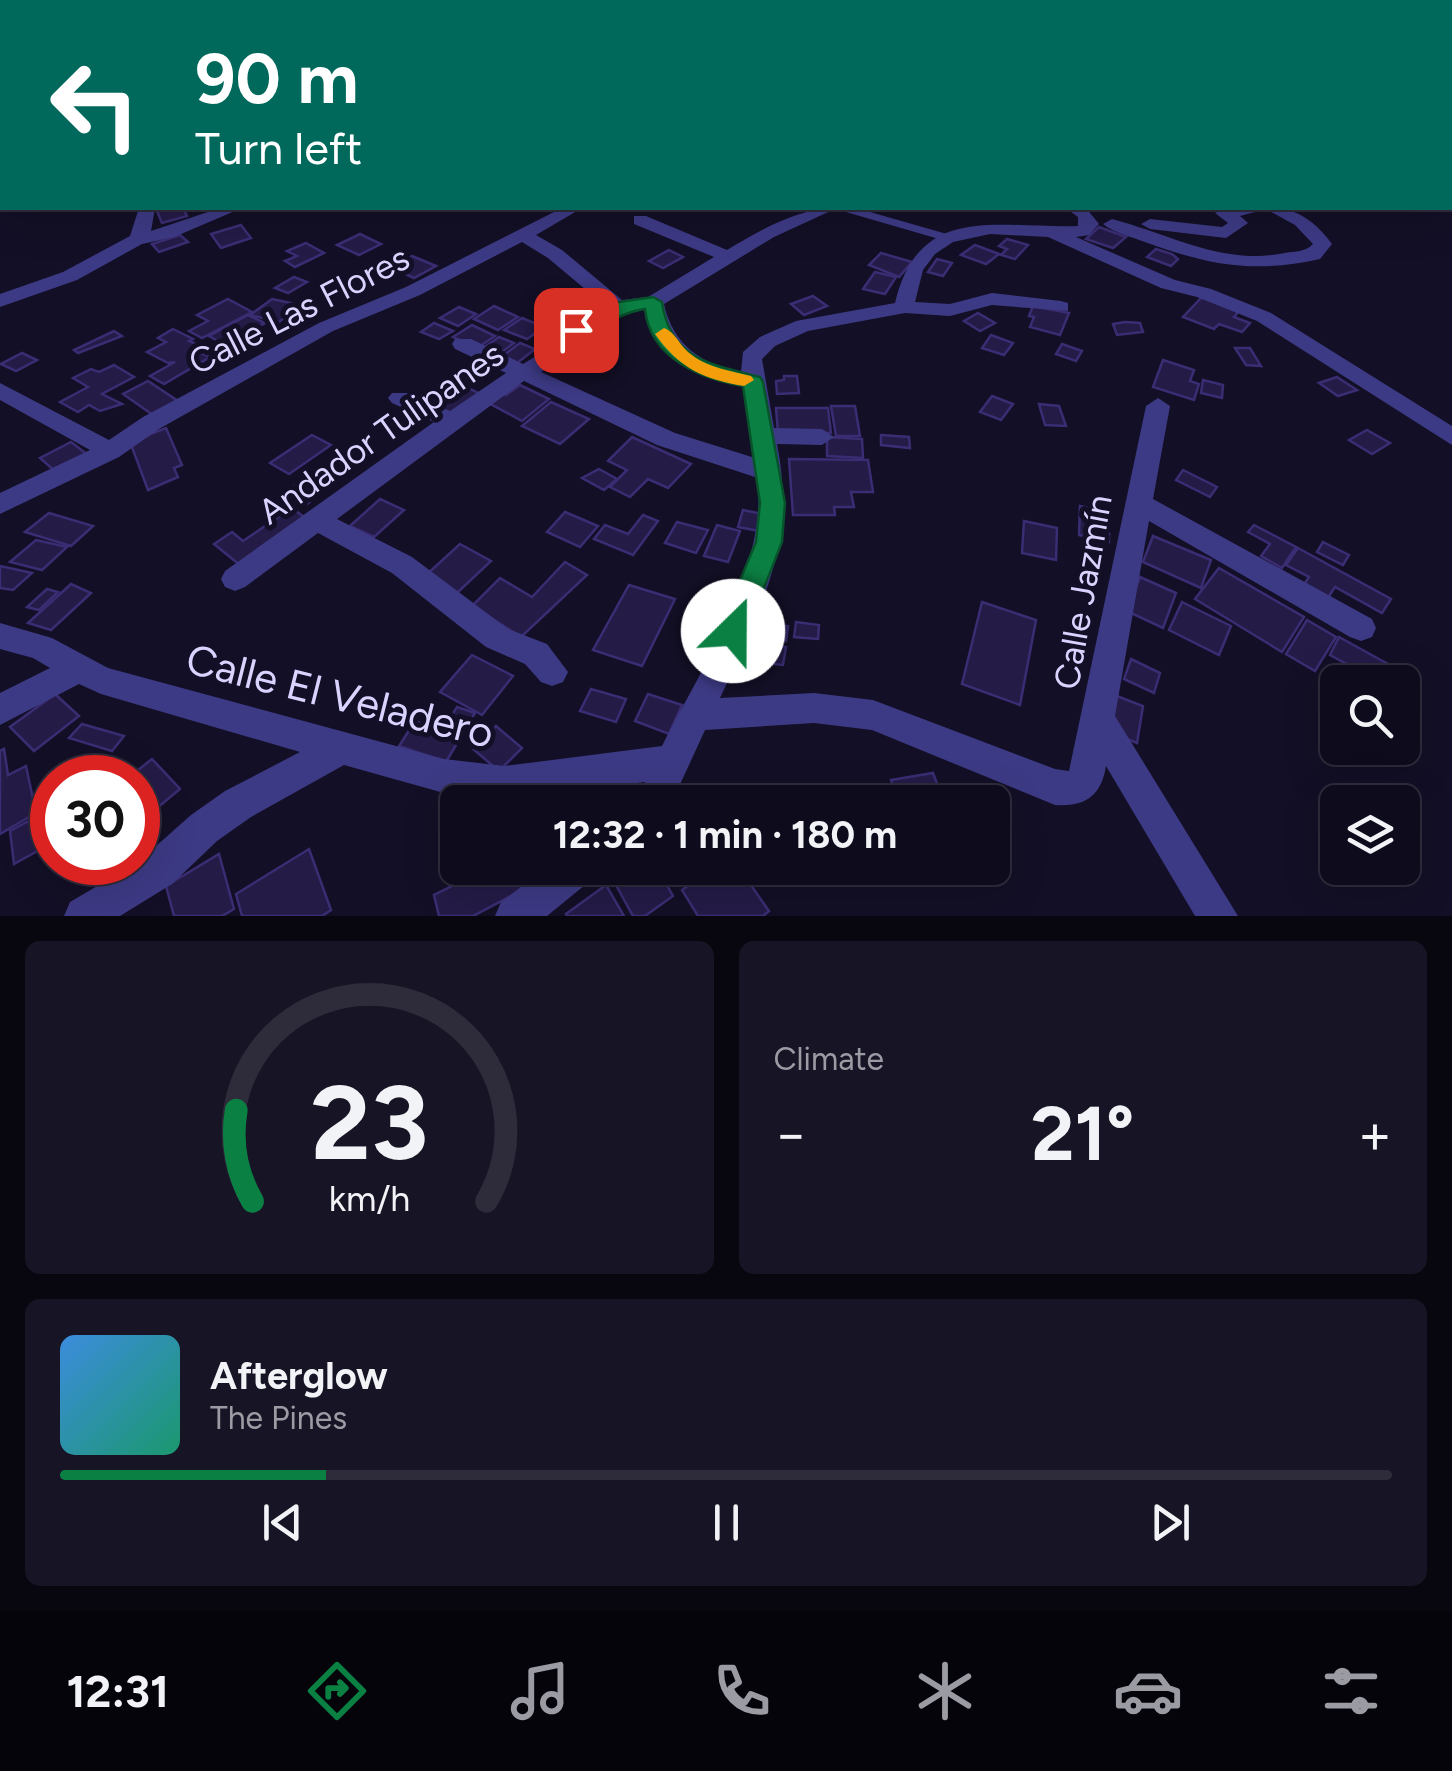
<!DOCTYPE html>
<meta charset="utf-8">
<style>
:root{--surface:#0e0b1c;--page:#171425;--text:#f1f3f6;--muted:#9b9ba3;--line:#2e2b3b;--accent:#0b8043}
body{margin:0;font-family:Figtree,sans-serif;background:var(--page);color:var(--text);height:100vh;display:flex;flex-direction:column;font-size:38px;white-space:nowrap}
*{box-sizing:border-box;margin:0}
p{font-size:32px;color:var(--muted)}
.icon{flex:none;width:55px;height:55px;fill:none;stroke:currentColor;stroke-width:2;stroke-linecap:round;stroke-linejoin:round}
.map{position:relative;height:916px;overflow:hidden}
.panel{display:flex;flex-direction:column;gap:25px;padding:25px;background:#08060f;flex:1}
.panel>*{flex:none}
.guide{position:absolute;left:0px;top:0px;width:1452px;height:210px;box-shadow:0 10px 40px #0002,0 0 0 2px var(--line);background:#00695c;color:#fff;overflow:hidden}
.buttons{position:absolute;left:1320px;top:665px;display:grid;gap:20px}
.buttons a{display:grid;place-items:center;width:100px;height:100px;border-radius:15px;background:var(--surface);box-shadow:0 10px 40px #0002,0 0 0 2px var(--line);font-size:50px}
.speed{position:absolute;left:30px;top:755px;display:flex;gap:20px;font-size:50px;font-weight:700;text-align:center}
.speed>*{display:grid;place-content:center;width:130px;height:130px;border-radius:50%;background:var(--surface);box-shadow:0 10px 40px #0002,0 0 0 2px var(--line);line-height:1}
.speed .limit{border:15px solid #d22;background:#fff;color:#111}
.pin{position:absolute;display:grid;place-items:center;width:85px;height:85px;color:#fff;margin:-42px;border-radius:20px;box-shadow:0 5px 15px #0006}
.me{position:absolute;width:110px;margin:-55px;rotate:23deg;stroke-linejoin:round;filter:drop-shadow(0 0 8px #0008)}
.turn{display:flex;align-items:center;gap:35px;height:210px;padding:0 30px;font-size:45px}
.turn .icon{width:130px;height:130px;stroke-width:2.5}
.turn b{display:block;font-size:70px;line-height:85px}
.big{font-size:75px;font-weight:700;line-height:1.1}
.panel .tile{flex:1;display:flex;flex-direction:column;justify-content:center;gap:15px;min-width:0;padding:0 35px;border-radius:15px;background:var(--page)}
.panel .dial{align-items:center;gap:0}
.dial svg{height:260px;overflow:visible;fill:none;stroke:var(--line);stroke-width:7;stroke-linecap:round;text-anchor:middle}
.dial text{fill:var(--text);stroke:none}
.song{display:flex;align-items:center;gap:30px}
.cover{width:120px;height:120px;border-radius:15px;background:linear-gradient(135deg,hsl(210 70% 55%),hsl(160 70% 35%))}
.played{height:10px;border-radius:5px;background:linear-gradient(90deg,var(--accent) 20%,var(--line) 20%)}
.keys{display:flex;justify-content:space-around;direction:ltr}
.heat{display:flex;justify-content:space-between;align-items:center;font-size:55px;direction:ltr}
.panel .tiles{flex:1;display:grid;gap:25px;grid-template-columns:1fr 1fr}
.tile:last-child{grid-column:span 2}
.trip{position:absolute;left:440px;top:785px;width:570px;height:100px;border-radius:15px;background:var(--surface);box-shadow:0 10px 40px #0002,0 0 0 2px var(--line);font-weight:700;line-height:100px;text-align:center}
.tab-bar{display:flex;height:160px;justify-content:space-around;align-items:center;background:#06040b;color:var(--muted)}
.tab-bar .icon{width:70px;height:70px}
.tab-bar .on{color:var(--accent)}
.tab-bar b{font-size:45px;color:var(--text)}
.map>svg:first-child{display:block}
.building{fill:#241b47;stroke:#3b2d73;stroke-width:2.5}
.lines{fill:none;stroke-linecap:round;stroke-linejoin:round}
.pedestrian{fill:#3d3a85;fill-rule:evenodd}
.minor{fill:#3d3a85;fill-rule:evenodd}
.route{fill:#0b8043;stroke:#07532c;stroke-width:2.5}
.slow{fill:#f59e0b}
.labels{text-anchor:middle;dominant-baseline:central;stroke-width:10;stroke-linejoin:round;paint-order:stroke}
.street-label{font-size:35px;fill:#d9d4ff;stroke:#130f26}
.near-street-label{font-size:42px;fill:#d9d4ff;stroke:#130f26}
</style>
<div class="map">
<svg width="1452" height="916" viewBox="0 0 1452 916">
<rect width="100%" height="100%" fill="#130f26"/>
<g class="building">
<path d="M 183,208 L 187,216 L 162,223 L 157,211 Z"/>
<path d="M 241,225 L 251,238 L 221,248 L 211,234 Z"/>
<path d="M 1099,227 L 1126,237 L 1113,248 L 1086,239 Z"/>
<path d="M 360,234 L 381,244 L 359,255 L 337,245 Z"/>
<path d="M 180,235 L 188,242 L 159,252 L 152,244 Z"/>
<path d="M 1007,239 L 1028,245 L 1015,259 L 1001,255 L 1007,249 L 999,246 Z"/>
<path d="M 306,243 L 324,253 L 295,267 L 285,261 L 297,256 L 287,251 Z"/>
<path d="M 975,245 L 999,254 L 986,264 L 961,255 Z"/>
<path d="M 1156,249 L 1172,254 L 1178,259 L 1171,266 L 1147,257 Z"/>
<path d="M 669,250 L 683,257 L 663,268 L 649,261 Z"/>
<path d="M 881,253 L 912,262 L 899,277 L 869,265 Z"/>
<path d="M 412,256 L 436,266 L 414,278 L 390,267 Z"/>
<path d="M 937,259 L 952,263 L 943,276 L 928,272 Z"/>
<path d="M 875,272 L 896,277 L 885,294 L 863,289 Z"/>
<path d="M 294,277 L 307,282 L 288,293 L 275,288 Z"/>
<path d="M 813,296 L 827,306 L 804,315 L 791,304 Z"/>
<path d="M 1203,296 L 1240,310 L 1234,317 L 1250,323 L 1242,332 L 1219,324 L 1214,329 L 1183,317 Z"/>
<path d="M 228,299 L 252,312 L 202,338 L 189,331 L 208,321 L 197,315 Z"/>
<path d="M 272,299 L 295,304 L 298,307 L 279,322 L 250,315 Z"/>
<path d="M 494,306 L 518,317 L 498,330 L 474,319 Z"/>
<path d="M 1033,306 L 1069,313 L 1060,335 L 1030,327 L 1034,317 L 1029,316 Z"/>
<path d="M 459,307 L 476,314 L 458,326 L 440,318 Z"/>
<path d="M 978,313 L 995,323 L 980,331 L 964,321 Z"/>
<path d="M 248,315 L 265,323 L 225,345 L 209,336 Z"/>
<path d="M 522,318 L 544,327 L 527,339 L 504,330 Z"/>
<path d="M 1125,322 L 1140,323 L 1143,332 L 1117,335 L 1113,324 Z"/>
<path d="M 434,323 L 453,331 L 439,339 L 421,332 Z"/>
<path d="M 472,325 L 495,336 L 477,348 L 453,337 Z"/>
<path d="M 173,329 L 193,339 L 189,341 L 199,345 L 193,349 L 210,357 L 164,384 L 150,376 L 175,362 L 168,363 L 147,352 L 166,342 L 158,338 Z"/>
<path d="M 114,331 L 122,336 L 78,353 L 74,350 Z"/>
<path d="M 991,335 L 1013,343 L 1004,355 L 982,348 Z"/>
<path d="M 499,337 L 514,343 L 495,357 L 480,350 Z"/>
<path d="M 520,343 L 535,349 L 517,363 L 501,357 Z"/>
<path d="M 1062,344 L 1082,351 L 1076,361 L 1056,354 Z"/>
<path d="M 1235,348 L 1250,348 L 1261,366 L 1246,365 Z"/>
<path d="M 22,353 L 37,360 L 16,371 L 1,364 Z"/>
<path d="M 1163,360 L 1194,370 L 1190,381 L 1199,384 L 1194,400 L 1153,387 Z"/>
<path d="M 114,365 L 134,377 L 102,394 L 122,404 L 100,411 L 89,405 L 78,412 L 60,402 L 88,387 L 73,378 L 91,369 L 99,372 Z"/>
<path d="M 784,376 L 797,376 L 799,393 L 777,394 L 776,381 L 784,380 Z"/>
<path d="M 1337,377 L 1357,390 L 1338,396 L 1319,383 Z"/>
<path d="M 1203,380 L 1223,385 L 1222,398 L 1201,393 Z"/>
<path d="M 148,381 L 178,401 L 153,415 L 123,394 Z"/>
<path d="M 455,381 L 482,395 L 450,418 L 422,403 Z"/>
<path d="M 520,385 L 549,399 L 522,421 L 485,401 L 499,391 L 506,395 Z"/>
<path d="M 992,396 L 1013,404 L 1001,420 L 980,412 Z"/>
<path d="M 551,402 L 589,419 L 560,444 L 522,426 Z"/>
<path d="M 1039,404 L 1059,406 L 1066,426 L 1045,425 Z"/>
<path d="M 831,406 L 855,406 L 860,436 L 836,436 Z"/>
<path d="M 776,408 L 828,408 L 831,433 L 778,433 Z"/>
<path d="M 166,428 L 182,465 L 174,468 L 178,477 L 148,490 L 130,442 Z"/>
<path d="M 1367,430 L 1390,443 L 1372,454 L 1349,440 Z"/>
<path d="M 312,435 L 331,445 L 289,474 L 270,463 Z"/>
<path d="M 881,435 L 909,437 L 910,448 L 881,445 Z"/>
<path d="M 632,437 L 691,464 L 668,488 L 648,479 L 630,497 L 610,487 L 627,470 L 608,461 Z"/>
<path d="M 827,437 L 862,439 L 863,458 L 827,456 Z"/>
<path d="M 71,442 L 88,455 L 57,473 L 40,458 Z"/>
<path d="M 789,459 L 868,460 L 873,492 L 851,492 L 854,507 L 834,507 L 835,515 L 793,515 Z"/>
<path d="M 316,468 L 339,478 L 307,504 L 284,494 Z"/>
<path d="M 599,469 L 617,479 L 604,490 L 582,478 Z"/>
<path d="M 1183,470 L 1217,487 L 1210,497 L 1176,480 Z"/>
<path d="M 380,499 L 404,510 L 374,537 L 350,526 Z"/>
<path d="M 1080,506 L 1109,512 L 1109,542 L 1079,535 Z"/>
<path d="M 292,508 L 308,520 L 241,566 L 214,544 L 232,532 L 243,541 Z"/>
<path d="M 743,510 L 763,514 L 759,531 L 738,527 Z"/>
<path d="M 565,512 L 598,526 L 580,547 L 547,532 Z"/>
<path d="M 49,513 L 93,526 L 71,546 L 25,532 Z"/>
<path d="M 643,515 L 658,521 L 633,555 L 594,539 L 605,525 L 628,534 Z"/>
<path d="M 1024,521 L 1057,528 L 1056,560 L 1022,553 Z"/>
<path d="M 677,522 L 708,530 L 696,553 L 665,543 Z"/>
<path d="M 717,525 L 740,531 L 728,562 L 704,556 Z"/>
<path d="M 1254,525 L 1296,547 L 1282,568 L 1261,556 L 1270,544 L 1248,532 Z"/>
<path d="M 1153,536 L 1211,560 L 1201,588 L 1143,562 Z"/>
<path d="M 36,540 L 67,547 L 42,570 L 10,562 Z"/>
<path d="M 1323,542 L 1349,555 L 1343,565 L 1317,552 Z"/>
<path d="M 460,544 L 491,561 L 457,593 L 426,575 Z"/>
<path d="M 1298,548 L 1391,599 L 1382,613 L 1335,587 L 1327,599 L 1303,586 L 1309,577 L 1286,565 Z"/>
<path d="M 565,562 L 587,575 L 521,637 L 472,606 L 500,578 L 532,597 Z"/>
<path d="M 0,566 L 32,573 L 13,590 L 0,588 Z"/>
<path d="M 1219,568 L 1304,617 L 1282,652 L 1195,599 Z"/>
<path d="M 1140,577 L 1176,593 L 1163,628 L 1127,611 Z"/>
<path d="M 71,584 L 91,593 L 51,630 L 28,623 Z"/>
<path d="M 629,585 L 675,599 L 642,666 L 593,650 Z"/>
<path d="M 47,589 L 58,592 L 39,610 L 27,607 Z"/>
<path d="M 982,602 L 1036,620 L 1020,705 L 962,684 Z"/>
<path d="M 1182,602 L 1231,626 L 1219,655 L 1169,630 Z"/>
<path d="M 1307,620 L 1336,637 L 1315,671 L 1286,654 Z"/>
<path d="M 796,622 L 819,625 L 818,639 L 794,637 Z"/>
<path d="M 762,623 L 788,626 L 786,641 L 770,639 L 770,645 L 786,647 L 783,665 L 756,662 Z"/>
<path d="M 1339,637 L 1388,664 L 1380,682 L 1330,655 Z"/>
<path d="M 472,655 L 513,676 L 482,715 L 440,692 Z"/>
<path d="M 1131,659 L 1160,673 L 1154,693 L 1124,679 Z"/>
<path d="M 591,689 L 626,699 L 616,722 L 580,711 Z"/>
<path d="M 55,694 L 79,716 L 34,751 L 10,727 Z"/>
<path d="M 648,694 L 682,705 L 669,734 L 635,721 Z"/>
<path d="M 1114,695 L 1143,706 L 1137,743 L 1107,731 Z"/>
<path d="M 457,707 L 475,713 L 446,762 L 399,746 L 415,721 L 442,731 Z"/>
<path d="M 82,724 L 124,736 L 112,751 L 69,738 Z"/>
<path d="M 496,726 L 522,748 L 499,771 L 473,749 Z"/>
<path d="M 4,749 L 8,775 L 26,766 L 36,813 L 0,834 L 0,751 Z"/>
<path d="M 152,759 L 180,789 L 138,824 L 138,778 L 128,778 Z"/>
<path d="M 933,773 L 944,802 L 898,802 L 891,780 Z"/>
<path d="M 42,814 L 48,845 L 14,864 L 10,831 Z"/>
<path d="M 309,849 L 331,910 L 322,916 L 242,916 L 236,894 Z"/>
<path d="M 219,854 L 234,909 L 222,916 L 174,916 L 166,886 Z"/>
<path d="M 470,868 L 521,868 L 528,887 L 473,916 L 439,916 L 434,895 L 472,876 Z"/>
<path d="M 624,868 L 657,868 L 673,896 L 645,916 L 633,916 L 611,876 Z"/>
<path d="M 712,868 L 739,868 L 769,911 L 763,916 L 698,916 L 682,890 Z"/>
<path d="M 606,885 L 624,916 L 567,916 L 566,914 Z"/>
</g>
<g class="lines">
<path class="pedestrian" d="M 832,208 L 856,208 L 954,236 L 946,241 Z"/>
<g class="minor">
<path d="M 0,0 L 19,0 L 0,4 Z"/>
<path d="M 270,0 L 292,0 L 293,2 L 273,2 Z"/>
<path d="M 1016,0 L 1029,0 L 1030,2 L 1018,2 Z"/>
<path d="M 2,52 L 2,60 L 0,61 L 0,53 Z"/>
<rect x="0" y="73" width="2" height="8"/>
<path d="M 1450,82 L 1452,83 L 1452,91 L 1450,90 Z"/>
<path d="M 139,208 L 155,208 L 151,231 L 220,208 L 242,208 L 174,237 L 142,244 L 77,280 L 0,307 L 0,294 L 63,272 L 130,236 Z"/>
<path d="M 562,208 L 582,208 L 536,235 L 562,250 L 622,300 L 648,297 L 714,257 L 634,224 L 634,216 L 646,216 L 727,250 C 761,230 797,208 837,208 L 774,237 L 664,304 C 673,345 701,364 741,372 L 743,352 L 760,337 L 796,321 L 895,303 C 919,201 998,229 1078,226 L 1078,217 L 1066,208 L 1086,208 L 1099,224 L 1089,235 L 1076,237 L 1175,280 L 1211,289 L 1271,313 L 1452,426 L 1452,445 L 1257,321 L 1197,297 L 1161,288 L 1048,237 L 990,234 L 953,242 L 935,254 L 923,270 L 915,302 L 950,304 L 992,293 L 1061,301 L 1068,303 L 1068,311 L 992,305 L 950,316 L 905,313 L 808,331 L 775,346 L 762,359 L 774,428 L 822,429 L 834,437 L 822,445 L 777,444 C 797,541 760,613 720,698 L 814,693 L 873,700 L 1055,769 L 1069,771 L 1146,406 L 1158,398 L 1170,406 L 1153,499 L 1372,619 L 1376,628 L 1372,637 L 1361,641 L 1350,637 L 1149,521 L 1115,716 L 1238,916 L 1195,916 L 1106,766 C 1101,797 1084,807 1055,805 L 872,730 L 814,723 L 705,730 L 672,802 L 636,802 L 645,782 L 505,800 L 444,793 L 344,765 L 251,817 L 217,841 L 172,884 L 120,916 L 64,916 L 70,902 L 138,862 L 191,815 L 225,791 L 300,752 L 101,694 L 79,684 L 0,725 L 0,693 L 50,668 L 33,658 L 0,649 L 0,623 L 52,638 L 108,668 L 444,759 L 505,766 L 662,746 C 702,667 766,573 758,478 L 657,445 L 524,381 L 337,519 L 412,557 L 508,629 L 547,644 L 568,672 L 563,682 L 552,686 L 541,682 L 525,664 L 486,647 L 392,573 L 318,533 L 245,587 L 235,591 L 225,587 L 221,579 L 225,571 L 434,422 L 392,403 L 388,398 L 392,393 L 408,393 L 450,411 L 506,373 L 455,349 L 452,344 L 455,339 L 471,339 L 523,364 C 553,348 573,318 604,305 L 548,258 L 522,242 L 420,295 L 333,331 L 159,429 L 119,457 L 0,514 L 0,493 L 90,450 L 0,400 L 0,383 L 109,440 L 143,417 L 319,323 L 406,287 ZM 645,309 C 655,359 697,377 743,386 L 755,458 L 675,433 L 541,372 C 585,348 589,317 645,309 Z"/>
<path d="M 1227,208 C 1276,208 1300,201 1332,244 L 1320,259 C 1254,274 1208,265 1145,242 C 1132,237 1114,233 1103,224 L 1112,219 C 1170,234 1223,266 1285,253 C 1296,251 1306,252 1313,244 L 1295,225 L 1266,209 L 1240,216 L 1248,223 L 1226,238 L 1150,229 L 1141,224 L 1150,219 L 1222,227 L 1228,223 L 1215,213 Z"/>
<path d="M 546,868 L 596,868 L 590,881 L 547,916 L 495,916 L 501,902 Z"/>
</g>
</g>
<path class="route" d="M 653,297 L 662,302 C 670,360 713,365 760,377 L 763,382 L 785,503 L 782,542 L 747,631 L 743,639 L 733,643 L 723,639 L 719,631 L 756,542 L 760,503 L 743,386 C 701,379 650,358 645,309 C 618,312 590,336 570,334 L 567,330 L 612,303 Z"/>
<path class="slow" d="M 664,328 C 676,333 678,343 688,352 C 707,368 728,370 751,376 L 754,380 L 744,386 C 703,379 679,368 655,334 Z"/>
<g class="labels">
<g class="street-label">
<text transform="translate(299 310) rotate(-27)">Calle Las Flores</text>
<text transform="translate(381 433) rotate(-35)">Andador Tulipanes</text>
<text transform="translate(1083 592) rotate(-80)">Calle Jazmín</text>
</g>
<g class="near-street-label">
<text transform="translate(340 696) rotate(14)">Calle El Veladero</text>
</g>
</g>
</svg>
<div class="buttons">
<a><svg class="icon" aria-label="search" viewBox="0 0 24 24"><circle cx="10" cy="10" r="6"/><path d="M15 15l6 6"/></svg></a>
<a><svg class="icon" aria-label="layers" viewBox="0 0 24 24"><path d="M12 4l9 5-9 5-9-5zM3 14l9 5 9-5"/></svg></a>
</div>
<div class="speed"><div class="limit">30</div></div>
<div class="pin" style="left:576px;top:330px;background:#d93025"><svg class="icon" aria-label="arrive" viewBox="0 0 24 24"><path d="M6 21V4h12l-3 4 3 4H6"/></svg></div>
<svg class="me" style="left:733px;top:631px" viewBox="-20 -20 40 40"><circle r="19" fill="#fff"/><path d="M0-13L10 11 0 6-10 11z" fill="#0b8043"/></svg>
<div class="trip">12:32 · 1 min · 180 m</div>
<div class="guide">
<div class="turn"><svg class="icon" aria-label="left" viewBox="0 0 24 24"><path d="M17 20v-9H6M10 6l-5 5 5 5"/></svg><div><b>90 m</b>Turn left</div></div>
</div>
</div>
<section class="panel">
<div class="tiles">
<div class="tile dial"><svg viewBox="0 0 100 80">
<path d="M14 69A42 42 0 1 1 86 69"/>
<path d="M14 69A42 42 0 0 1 9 41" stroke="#0b8043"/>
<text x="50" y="56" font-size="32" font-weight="700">23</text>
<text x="50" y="72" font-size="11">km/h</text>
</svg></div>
<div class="tile"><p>Climate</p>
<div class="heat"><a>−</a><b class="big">21°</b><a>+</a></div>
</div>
<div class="tile">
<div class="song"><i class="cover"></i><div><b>Afterglow</b><p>The Pines</p></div></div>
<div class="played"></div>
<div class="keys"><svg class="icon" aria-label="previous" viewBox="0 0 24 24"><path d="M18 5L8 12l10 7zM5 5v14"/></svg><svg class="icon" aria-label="pause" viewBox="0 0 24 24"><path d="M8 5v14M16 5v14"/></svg><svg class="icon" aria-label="next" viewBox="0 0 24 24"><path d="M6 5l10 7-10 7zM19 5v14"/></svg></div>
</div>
</div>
</section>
<nav class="tab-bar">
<b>12:31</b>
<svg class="icon on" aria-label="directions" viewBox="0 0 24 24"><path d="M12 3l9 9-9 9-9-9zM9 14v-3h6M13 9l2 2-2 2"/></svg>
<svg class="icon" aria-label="music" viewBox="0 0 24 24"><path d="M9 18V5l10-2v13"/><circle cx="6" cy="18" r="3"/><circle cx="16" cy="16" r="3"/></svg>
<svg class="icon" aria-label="phone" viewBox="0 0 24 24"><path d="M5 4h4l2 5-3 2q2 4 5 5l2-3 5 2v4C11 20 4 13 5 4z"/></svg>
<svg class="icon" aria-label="climate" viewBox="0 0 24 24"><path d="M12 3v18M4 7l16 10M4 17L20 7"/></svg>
<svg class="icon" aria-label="car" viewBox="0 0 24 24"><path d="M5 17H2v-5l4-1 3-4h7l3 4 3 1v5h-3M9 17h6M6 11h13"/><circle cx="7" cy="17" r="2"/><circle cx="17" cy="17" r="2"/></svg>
<svg class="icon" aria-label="filters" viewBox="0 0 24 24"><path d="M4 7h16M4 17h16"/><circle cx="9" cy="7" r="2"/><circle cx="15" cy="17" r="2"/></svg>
</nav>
